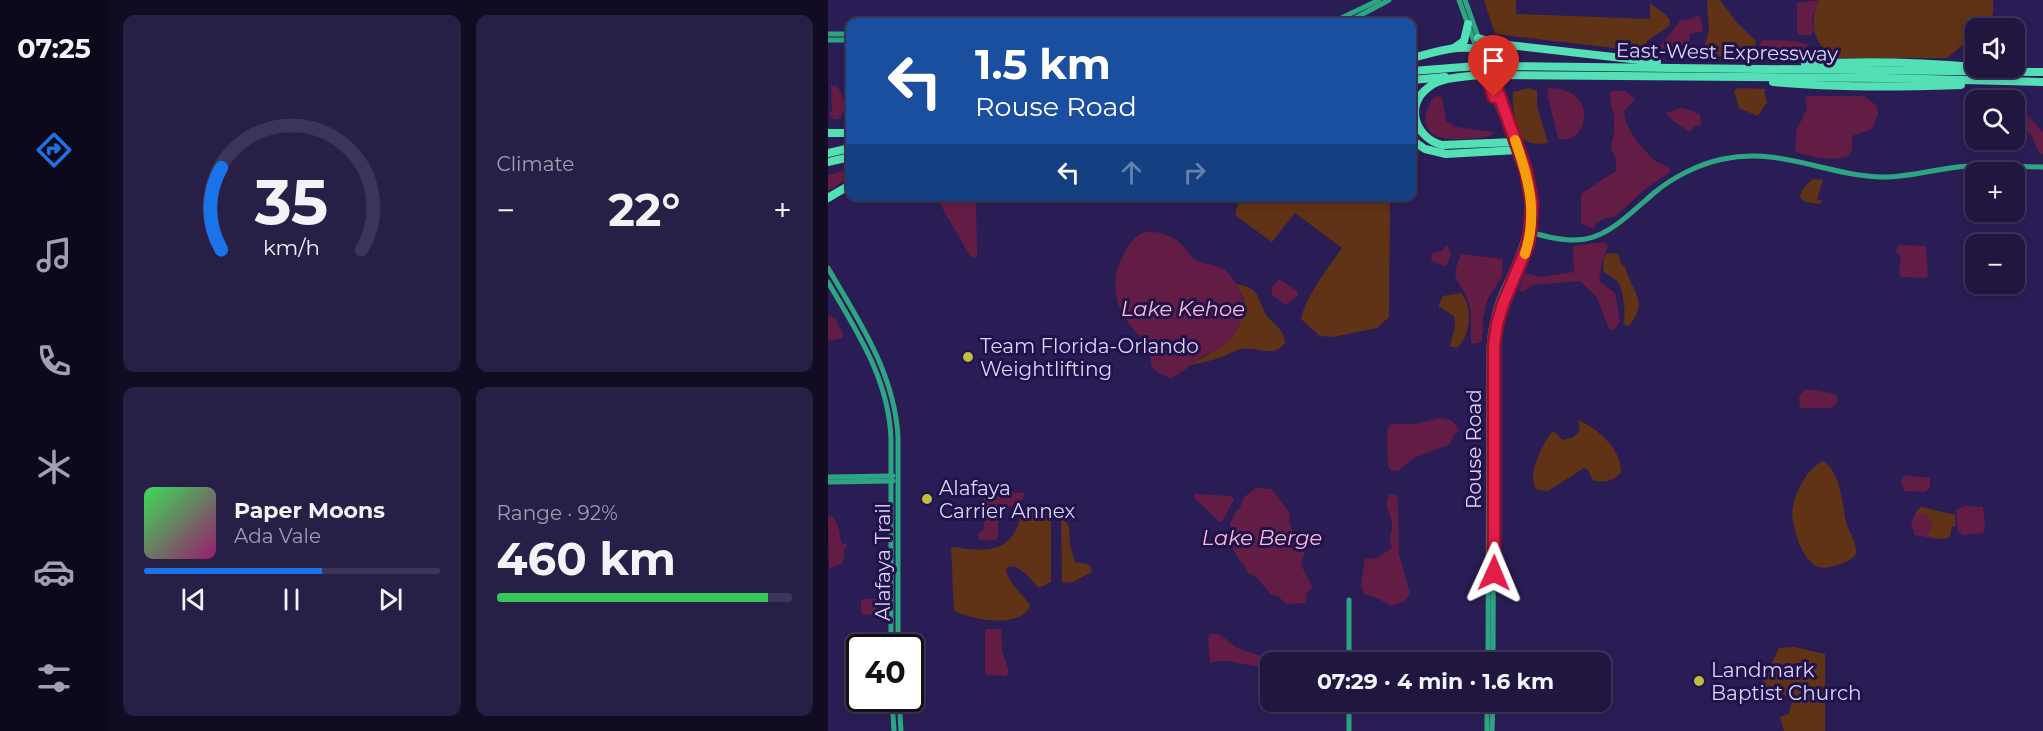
<!DOCTYPE html>
<meta charset="utf-8">
<style>
:root{--surface:#201640;--page:#281f47;--text:#f1f3f6;--muted:#a29fb1;--line:#3d3559;--accent:#1a73e8}
body{margin:0;font-family:Montserrat,sans-serif;background:var(--page);color:var(--text);height:100vh;display:flex;flex-direction:column;font-size:22px;white-space:nowrap}
*{box-sizing:border-box;margin:0}
p{font-size:20px;color:var(--muted)}
.icon{flex:none;width:33px;height:33px;fill:none;stroke:currentColor;stroke-width:2;stroke-linecap:round;stroke-linejoin:round}
.map{position:relative;flex:1;overflow:hidden}
.side{display:flex;flex-direction:column;gap:15px;padding:15px;background:#120c23;width:720px}
.side>*{flex:none}
.top-card{position:absolute;left:18px;top:18px;width:570px;height:183px;border-radius:12px;box-shadow:0 3px 9px #0003,0 0 0 2px var(--line);background:#1a4fa0;color:#fff;overflow:hidden}
.controls{position:absolute;left:1137px;top:18px;display:grid;gap:12px}
.controls a{display:grid;place-items:center;width:60px;height:60px;border-radius:12px;background:var(--surface);box-shadow:0 3px 9px #0003,0 0 0 2px var(--line);font-size:30px}
.speed{position:absolute;left:18px;top:634px;display:flex;gap:12px;font-size:30px;font-weight:700;text-align:center}
.speed>*{display:grid;place-content:center;width:78px;height:78px;border-radius:50%;background:var(--surface);box-shadow:0 3px 9px #0003,0 0 0 2px var(--line);line-height:1}
.speed .limit{border:3px solid #111;border-radius:9px;background:#fff;color:#111}
.pin{position:absolute;display:grid;place-items:center;width:51px;height:51px;color:#fff;margin:-62px -26px;border-radius:50% 50% 50% 0;rotate:-45deg;box-shadow:0 0 6px #0007}
.pin .icon{rotate:45deg}
.me{position:absolute;width:66px;margin:-33px;rotate:1deg;stroke-linejoin:round;filter:drop-shadow(0 0 4px #0008)}
.turn{display:flex;align-items:center;gap:21px;height:126px;padding:0 30px;font-size:27px}
.turn .icon{width:78px;height:78px;stroke-width:2.5}
.turn b{display:block;font-size:42px;line-height:51px}
.lanes{display:flex;align-items:center;height:57px;padding:0 30px;background:#0003;justify-content:center;gap:30px;direction:ltr}
.lanes .off{opacity:.35}
.big{font-size:45px;font-weight:700;line-height:1.1}
.side .card{flex:1;display:flex;flex-direction:column;justify-content:center;gap:9px;min-width:0;padding:0 21px;border-radius:12px;background:var(--page)}
.side .dial{align-items:center;gap:0}
.dial svg{height:156px;overflow:visible;fill:none;stroke:var(--line);stroke-width:7;stroke-linecap:round;text-anchor:middle}
.dial text{fill:var(--text);stroke:none}
.song{display:flex;align-items:center;gap:18px}
.cover{width:72px;height:72px;border-radius:9px;background:linear-gradient(135deg,hsl(130 70% 55%),hsl(320 70% 35%))}
.played{height:6px;border-radius:3px;background:linear-gradient(90deg,var(--accent) 60%,var(--line) 60%)}
.keys{display:flex;justify-content:space-around;direction:ltr}
.heat{display:flex;justify-content:space-between;align-items:center;font-size:33px;direction:ltr}
.charge{height:9px;border-radius:4px;background:linear-gradient(90deg,#34c759 92%,var(--line) 0)}
.side .tiles{flex:1;display:grid;gap:15px;grid-template-columns:repeat(2,1fr)}
.trip{position:absolute;left:432px;top:652px;width:351px;height:60px;border-radius:12px;background:var(--surface);box-shadow:0 3px 9px #0003,0 0 0 2px var(--line);font-weight:700;line-height:60px;text-align:center}
main{display:flex;flex:1;min-height:0}
.menu{display:flex;flex-direction:column;width:108px;justify-content:space-around;align-items:center;background:#0d091a;color:var(--muted)}
.menu .icon{width:42px;height:42px}
.menu .current{color:var(--accent)}
.menu b{font-size:27px;color:var(--text)}
.map>svg:first-child{display:block}
.green{fill:#603216}
.water{fill:#631d44}
.lines{fill:none;stroke-linecap:round;stroke-linejoin:round}
.secondary{stroke:#2ea582;stroke-width:5}
.highway{stroke:#54e0b5;stroke-width:8}
.highway-bridge{stroke:#54e0b5;stroke-width:8}
.route-casing{stroke:#92132f;stroke-width:15}
.route{stroke:#e11d48;stroke-width:10}
.slow{stroke:#f59e0b;stroke-width:10}
.poi-dot{fill:#bfbe41;stroke:#21124a;stroke-width:2}
.labels{text-anchor:middle;dominant-baseline:central;stroke-width:6;stroke-linejoin:round;paint-order:stroke}
.street-label{font-size:20px;fill:#d8d5f9;stroke:#21124a}
.poi-label{font-size:20px;fill:#d8d5f9;stroke:#21124a;text-anchor:start}
.water-label{font-size:21px;font-style:italic;fill:#fbbad8;stroke:#21124a}
</style>
<main>
<nav class="menu">
<b>07:25</b>
<svg class="icon current" aria-label="directions" viewBox="0 0 24 24"><path d="M12 3l9 9-9 9-9-9zM9 14v-3h6M13 9l2 2-2 2"/></svg>
<svg class="icon" aria-label="music" viewBox="0 0 24 24"><path d="M9 18V5l10-2v13"/><circle cx="6" cy="18" r="3"/><circle cx="16" cy="16" r="3"/></svg>
<svg class="icon" aria-label="phone" viewBox="0 0 24 24"><path d="M5 4h4l2 5-3 2q2 4 5 5l2-3 5 2v4C11 20 4 13 5 4z"/></svg>
<svg class="icon" aria-label="climate" viewBox="0 0 24 24"><path d="M12 3v18M4 7l16 10M4 17L20 7"/></svg>
<svg class="icon" aria-label="car" viewBox="0 0 24 24"><path d="M5 17H2v-5l4-1 3-4h7l3 4 3 1v5h-3M9 17h6M6 11h13"/><circle cx="7" cy="17" r="2"/><circle cx="17" cy="17" r="2"/></svg>
<svg class="icon" aria-label="filters" viewBox="0 0 24 24"><path d="M4 7h16M4 17h16"/><circle cx="9" cy="7" r="2"/><circle cx="15" cy="17" r="2"/></svg>
</nav>
<section class="side">
<div class="tiles">
<div class="card dial"><svg viewBox="0 0 100 80">
<path d="M14 69A42 42 0 1 1 86 69"/>
<path d="M14 69A42 42 0 0 1 14 27" stroke="#1a73e8"/>
<text x="50" y="56" font-size="32" font-weight="700">35</text>
<text x="50" y="72" font-size="11">km/h</text>
</svg></div>
<div class="card"><p>Climate</p>
<div class="heat"><a>−</a><b class="big">22°</b><a>+</a></div>
</div>
<div class="card">
<div class="song"><i class="cover"></i><div><b>Paper Moons</b><p>Ada Vale</p></div></div>
<div class="played"></div>
<div class="keys"><svg class="icon" aria-label="previous" viewBox="0 0 24 24"><path d="M18 5L8 12l10 7zM5 5v14"/></svg><svg class="icon" aria-label="pause" viewBox="0 0 24 24"><path d="M8 5v14M16 5v14"/></svg><svg class="icon" aria-label="next" viewBox="0 0 24 24"><path d="M6 5l10 7-10 7zM19 5v14"/></svg></div>
</div>
<div class="card"><p>Range · 92%</p><b class="big">460 km</b><div class="charge"></div></div>
</div>
</section>
<div class="map">
<svg width="1215" height="731" viewBox="0 0 1215 731">
<rect width="100%" height="100%" fill="#2a1d56"/>
<g class="green">
<path d="M 656,0 L 688,0 L 688,14 L 822,19 L 822,3 L 838,15 L 842,21 L 841,26 L 819,41 L 812,51 L 667,34 Z"/>
<path d="M 879,0 L 892,0 L 909,23 L 928,41 L 926,54 L 914,58 L 884,56 L 877,43 L 881,32 Z"/>
<path d="M 991,0 L 1165,0 L 1165,14 L 1155,28 L 1148,28 L 1147,35 L 1119,58 L 1003,58 C 985,39 981,23 991,0 Z"/>
<path d="M 701,88 L 709,91 L 709,106 L 720,143 C 713,144 702,145 696,139 C 687,131 684,103 685,92 Z"/>
<path d="M 910,88 L 938,89 L 936,92 L 939,102 L 930,116 L 911,108 L 906,91 Z"/>
<path d="M 985,179 L 995,180 L 989,199 L 995,201 L 991,204 L 978,202 L 972,198 C 973,189 978,185 985,179 Z"/>
<path d="M 414,197 L 562,197 L 561,317 L 549,328 L 505,337 L 492,336 L 473,319 C 478,296 500,268 514,248 L 467,213 L 444,242 L 408,216 L 408,209 Z"/>
<path d="M 780,253 L 790,254 L 794,265 L 797,266 C 803,292 822,300 801,326 L 795,324 C 799,317 795,289 790,282 C 786,277 780,276 775,271 L 776,257 Z"/>
<path d="M 407,284 C 413,285 420,286 425,290 C 432,296 433,308 439,316 C 447,325 456,329 457,343 C 444,359 431,346 413,349 C 405,351 398,356 391,358 C 381,361 372,363 362,365 C 368,360 383,354 386,351 C 392,345 396,338 401,332 C 415,315 424,304 407,284 Z"/>
<path d="M 633,293 C 645,307 643,336 629,348 L 622,346 L 627,327 L 626,316 L 610,306 L 615,296 Z"/>
<path d="M 750,420 C 770,429 793,448 793,472 C 787,481 775,484 765,480 L 760,470 L 756,468 L 720,491 L 709,490 C 698,475 713,450 721,435 L 725,431 L 735,440 L 746,437 L 752,430 Z"/>
<path d="M 995,461 C 1013,472 1014,503 1018,522 C 1021,533 1029,542 1028,554 C 1024,560 1016,563 1009,565 C 1003,567 996,569 991,567 C 974,562 961,521 965,506 C 969,489 979,469 995,461 Z"/>
<path d="M 203,506 L 223,512 L 223,582 L 211,588 C 203,580 194,566 181,566 L 178,570 C 181,585 195,593 202,606 C 192,629 144,620 126,611 L 123,547 C 145,549 170,556 185,535 C 190,528 192,518 196,509 Z"/>
<path d="M 1094,507 L 1127,515 L 1128,527 L 1124,526 L 1122,537 L 1115,539 L 1099,537 L 1104,525 L 1098,514 L 1087,514 L 1090,509 Z"/>
<path d="M 233,516 L 241,526 L 242,545 L 247,562 C 256,564 263,562 264,572 L 245,582 L 234,583 Z"/>
<path d="M 966,647 L 997,654 L 997,731 L 956,731 L 952,717 L 961,714 L 964,701 L 954,693 L 945,697 L 935,681 L 951,648 Z"/>
</g>
<g class="water">
<path d="M 991,0 L 984,18 L 986,31 L 983,35 L 971,35 L 969,31 L 969,3 Z"/>
<path d="M 869,15 L 873,19 L 875,31 L 862,34 L 861,41 L 866,48 L 863,50 L 834,49 L 833,45 L 853,20 L 863,19 Z"/>
<path d="M 935,40 L 966,41 L 980,44 L 978,58 L 940,61 L 932,58 L 932,44 Z"/>
<path d="M 3,85 L 9,86 C 16,97 20,107 12,119 L 6,119 L 1,114 L 4,111 Z"/>
<path d="M 721,88 C 771,88 762,145 730,139 L 719,92 Z"/>
<path d="M 785,91 L 797,91 L 807,99 L 796,111 C 797,130 813,147 826,160 C 831,164 837,164 842,169 L 841,173 L 817,189 L 788,216 L 778,218 L 768,223 L 765,229 L 753,223 L 753,194 L 788,171 L 788,159 L 783,148 L 786,134 L 786,114 L 783,106 L 782,93 Z"/>
<path d="M 611,96 L 614,97 L 618,121 L 628,127 L 665,132 L 665,135 C 655,139 625,140 614,138 C 592,133 594,110 607,97 Z"/>
<path d="M 981,96 L 1036,96 L 1049,106 L 1050,114 L 1044,129 L 1024,136 L 1024,149 L 1021,156 C 1002,162 986,157 967,152 L 969,129 L 979,109 L 977,97 Z"/>
<path d="M 1186,101 L 1215,132 L 1215,154 L 1211,153 L 1204,136 L 1187,118 Z"/>
<path d="M 853,108 L 863,110 L 872,115 L 873,125 L 866,126 L 862,132 L 845,121 L 838,113 Z"/>
<path d="M 22,169 L 22,177 L 0,191 L 0,175 Z"/>
<path d="M 108,197 L 148,197 L 149,258 L 142,256 Z"/>
<path d="M 316,232 C 330,231 344,235 354,245 C 358,249 362,256 366,259 C 377,266 391,263 400,273 C 423,299 420,326 393,348 C 386,353 379,353 372,358 C 361,365 356,372 343,378 C 312,367 330,362 318,344 C 312,335 303,328 297,318 C 286,300 284,279 293,260 C 298,248 304,238 316,232 Z"/>
<path d="M 776,242 L 780,246 L 774,262 L 771,281 L 787,293 L 792,321 L 787,329 L 782,331 L 768,296 L 752,281 L 705,285 L 695,292 L 691,290 L 697,273 L 713,277 L 746,272 L 745,246 Z"/>
<path d="M 619,244 L 623,254 L 618,267 L 603,260 L 604,253 L 614,251 Z"/>
<path d="M 1071,245 L 1098,246 L 1100,276 L 1097,278 L 1073,277 L 1071,274 L 1073,256 L 1068,251 Z"/>
<path d="M 633,254 L 675,259 L 674,277 L 660,298 L 655,317 L 654,342 L 643,344 C 642,331 645,313 640,301 C 632,276 620,285 633,254 Z"/>
<path d="M 451,279 L 469,291 L 470,296 L 458,305 L 445,296 L 443,288 Z"/>
<path d="M 0,316 L 7,318 L 15,334 L 14,338 L 0,341 Z"/>
<path d="M 977,389 L 1008,394 L 1010,402 L 1004,408 L 972,408 L 971,397 Z"/>
<path d="M 612,418 L 623,420 L 630,428 L 631,431 L 626,434 L 622,444 L 586,458 L 571,470 L 564,471 L 560,467 L 559,430 L 563,424 L 587,424 Z"/>
<path d="M 1076,475 L 1102,478 L 1102,488 L 1097,492 L 1076,491 L 1073,482 Z"/>
<path d="M 428,488 L 443,489 L 462,513 L 461,520 L 470,550 L 477,551 L 473,565 L 485,588 L 479,592 L 477,603 L 458,604 L 450,596 L 442,594 C 439,587 433,585 430,578 L 419,572 L 416,564 L 413,563 L 405,549 L 402,524 L 408,511 L 412,508 L 415,498 Z"/>
<path d="M 158,491 L 196,493 L 193,506 L 173,507 L 170,510 L 170,537 L 167,540 L 153,540 L 150,538 L 151,533 L 156,530 L 156,495 Z"/>
<path d="M 366,494 L 403,496 L 406,499 L 394,522 L 392,522 L 367,499 Z"/>
<path d="M 562,494 L 569,495 L 570,501 L 571,554 L 582,594 L 575,602 L 563,606 L 551,599 L 536,594 L 533,585 L 537,559 L 549,558 L 564,548 C 559,536 565,534 564,523 C 562,512 555,505 562,494 Z"/>
<path d="M 1136,506 L 1155,507 L 1157,529 L 1155,533 L 1135,535 L 1130,531 L 1128,510 Z"/>
<path d="M 1087,514 L 1098,514 L 1104,525 L 1099,537 L 1087,535 L 1083,523 Z"/>
<path d="M 0,515 C 13,520 10,534 14,544 L 20,544 L 16,549 C 16,564 17,563 1,568 Z"/>
<path d="M 36,599 L 51,599 L 52,606 L 49,613 L 36,615 L 33,612 L 33,600 Z"/>
<path d="M 157,629 L 173,629 L 174,650 L 181,672 L 178,676 L 160,675 L 157,672 Z"/>
<path d="M 383,633 L 391,634 L 409,648 L 443,659 L 445,662 L 442,667 C 423,669 401,656 382,663 L 380,638 Z"/>
</g>
<g class="lines">
<g class="secondary">
<path d="M 631,0 C 643,33 655,66 667,99 C 682,139 706,186 698,230 C 693,256 679,278 670,302 C 665,317 662,332 661,347 L 660,663"/>
<path d="M 637,0 L 698,171 L 703,203 L 702,232 L 699,247 L 675,304 L 669,324 L 666,345 L 665,663"/>
<path d="M 505,22 L 551,0"/>
<path d="M 520,22 L 561,0"/>
<path d="M 0,34 L 22,34"/>
<path d="M 0,40 L 22,40"/>
<path d="M 702,232 C 766,252 780,233 826,193 C 845,177 871,164 895,159 C 952,147 998,175 1052,177 C 1078,178 1103,170 1129,167 C 1157,164 1187,167 1215,167"/>
<path d="M 0,268 C 31,321 66,372 70,436 L 70,648"/>
<path d="M 0,282 C 29,332 61,379 63,439 L 63,648"/>
<path d="M 0,477 L 65,476"/>
<path d="M 0,482 L 65,481"/>
<path d="M 521,600 L 521,663"/>
<path d="M 64,699 L 66,731"/>
<path d="M 71,699 L 73,731"/>
<path d="M 521,731 L 521,702"/>
<path d="M 659,731 L 659,702"/>
<path d="M 664,731 L 665,702"/>
</g>
<g class="highway">
<path d="M 650,38 L 672,44 L 829,62"/>
<path d="M 626,48 L 636,41 L 640,24"/>
<path d="M 584,58 C 602,54 643,39 657,55"/>
<path d="M 977,64 C 1033,61 1090,62 1147,67"/>
<path d="M 665,66 L 1215,72"/>
<path d="M 584,71 L 649,66"/>
<path d="M 651,75 C 635,77 614,77 601,87 C 576,105 587,138 614,145 L 687,142"/>
<path d="M 669,75 L 1057,78 L 1215,82"/>
<path d="M 584,80 L 617,77"/>
<path d="M 945,82 C 1008,88 1071,87 1133,85"/>
<path d="M 0,133 L 22,133"/>
<path d="M 584,140 L 597,149 L 618,154 L 690,150"/>
<path d="M 0,153 L 22,148"/>
<path d="M 0,162 L 22,157"/>
<path d="M 0,198 L 22,185"/>
</g>
<g class="highway-bridge">
<path d="M 649,66 L 665,66"/>
<path d="M 651,75 L 669,75"/>
</g>
</g>
<g class="lines">
<g class="route-casing">
<path id="route" d="M 666,97 L 651,56 L 653,51 L 657,55 L 698,171 L 704,203 L 702,232 L 699,247 L 675,304 L 669,324 L 666,345 L 666,573"/>
</g>
<use href="#route" class="route"/>
<path class="slow" d="M 687,140 C 701,179 710,214 697,254"/>
</g>
<g class="poi-dot">
<circle cx="140" cy="357" r="6"/>
<circle cx="99" cy="499" r="6"/>
<circle cx="871" cy="681" r="6"/>
</g>
<g class="labels">
<g class="street-label">
<text transform="translate(899 52) rotate(1)">East-West Expressway</text>
<text transform="translate(646 449) rotate(-90)">Rouse Road</text>
<text transform="translate(55 562) rotate(-90)">Alafaya Trail</text>
</g>
<g class="poi-label">
<text x="152" y="346">Team Florida-Orlando<tspan x="152" dy="23">Weightlifting</tspan></text>
<text x="111" y="488">Alafaya<tspan x="111" dy="23">Carrier Annex</tspan></text>
<text x="883" y="670">Landmark<tspan x="883" dy="23">Baptist Church</tspan></text>
</g>
<g class="water-label">
<text x="355" y="308">Lake Kehoe</text>
<text x="434" y="537">Lake Berge</text>
</g>
</g>
</svg>
<div class="controls">
<a><svg class="icon" aria-label="sound" viewBox="0 0 24 24"><path d="M4 9h4l5-4v14l-5-4H4zM17 9q2 3 0 6"/></svg></a>
<a><svg class="icon" aria-label="search" viewBox="0 0 24 24"><circle cx="10" cy="10" r="6"/><path d="M15 15l6 6"/></svg></a>
<a>+</a>
<a>−</a>
</div>
<div class="speed"><div class="limit">40</div></div>
<div class="pin" style="left:666px;top:97px;background:#d93025"><svg class="icon" aria-label="arrive" viewBox="0 0 24 24"><path d="M6 21V4h12l-3 4 3 4H6"/></svg></div>
<svg class="me" style="left:666px;top:573px" viewBox="-20 -20 40 40"><path d="M0-17L14 15 0 8-14 15z" fill="#e11d48" stroke="#fff" stroke-width="4"/></svg>
<div class="trip">07:29 · 4 min · 1.6 km</div>
<div class="top-card">
<div class="turn"><svg class="icon" aria-label="left" viewBox="0 0 24 24"><path d="M17 20v-9H6M10 6l-5 5 5 5"/></svg><div><b>1.5 km</b>Rouse Road</div></div>
<div class="lanes"><svg class="icon" aria-label="left" viewBox="0 0 24 24"><path d="M17 20v-9H6M10 6l-5 5 5 5"/></svg><svg class="icon off" aria-label="ahead" viewBox="0 0 24 24"><path d="M12 20V5M6 11l6-6 6 6"/></svg><svg class="icon off" aria-label="right" viewBox="0 0 24 24"><path d="M7 20v-9h11M14 6l5 5-5 5"/></svg></div>
</div>
</div>
</main>
